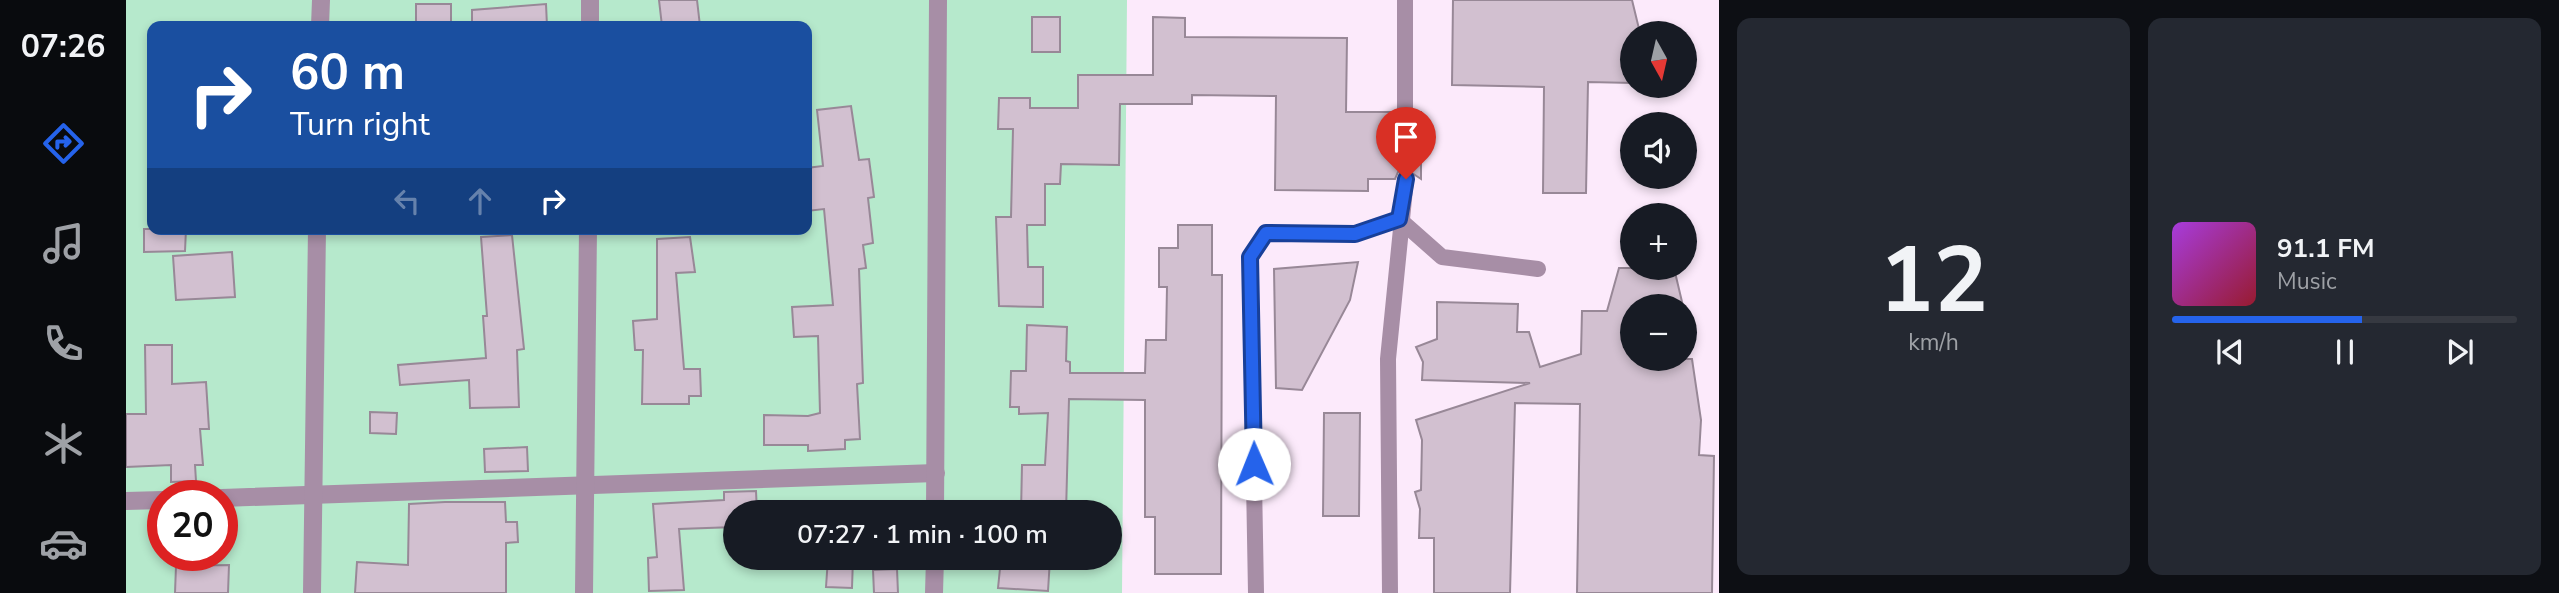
<!DOCTYPE html>
<meta charset="utf-8">
<style>
:root{--surface:#171b24;--page:#242831;--text:#f1f3f6;--muted:#9ea1a6;--line:#363941;--accent:#2563eb}
body{margin:0;font-family:"Nunito Sans",sans-serif;background:var(--page);color:var(--text);height:100vh;display:flex;flex-direction:column;font-size:26px;white-space:nowrap}
*{box-sizing:border-box;margin:0}
p{font-size:23px;color:var(--muted)}
.icon{flex:none;width:38px;height:38px;fill:none;stroke:currentColor;stroke-width:2;stroke-linecap:round;stroke-linejoin:round}
.map{position:relative;flex:1;overflow:hidden}
.sheet{display:flex;flex-direction:column;gap:18px;padding:18px;background:#0d0f14;width:840px}
.sheet>*{flex:none}
.banner{position:absolute;left:21px;top:21px;width:665px;height:214px;border-radius:14px;box-shadow:0 4px 10px #0003;background:#1a4fa0;color:#fff;overflow:hidden}
.needle{width:46px;rotate:172deg}
.fabs{position:absolute;left:1494px;top:21px;display:grid;gap:14px}
.fabs a{display:grid;place-items:center;width:77px;height:77px;border-radius:50%;background:var(--surface);box-shadow:0 4px 10px #0003;font-size:35px}
.speed{position:absolute;left:21px;top:480px;display:flex;gap:14px;font-size:35px;font-weight:700;text-align:center}
.speed>*{display:grid;place-content:center;width:91px;height:91px;border-radius:50%;background:var(--surface);box-shadow:0 4px 10px #0003;line-height:1}
.speed .limit{border:10px solid #d22;background:#fff;color:#111}
.pin{position:absolute;display:grid;place-items:center;width:60px;height:60px;color:#fff;margin:-72px -30px;border-radius:50% 50% 50% 0;rotate:-45deg;box-shadow:0 0 7px #0007}
.pin .icon{rotate:45deg}
.me{position:absolute;width:77px;margin:-38px;rotate:359deg;stroke-linejoin:round;filter:drop-shadow(0 0 5px #0008)}
.turn{display:flex;align-items:center;gap:24px;height:147px;padding:0 28px;font-size:32px}
.turn .icon{width:91px;height:91px;stroke-width:2.5}
.turn b{display:block;font-size:49px;line-height:60px}
.lanes{display:flex;align-items:center;height:66px;padding:0 28px;background:#0003;justify-content:center;gap:35px;direction:ltr}
.lanes .off{opacity:.35}
.sheet .tile{flex:1;display:flex;flex-direction:column;justify-content:center;gap:10px;min-width:0;padding:0 24px;border-radius:14px;background:var(--page)}
.sheet .dial{align-items:center;gap:0}
.dial b{font-size:91px;line-height:1}
.song{display:flex;align-items:center;gap:21px}
.cover{width:84px;height:84px;border-radius:10px;background:linear-gradient(135deg,hsl(280 70% 55%),hsl(350 70% 35%))}
.played{height:7px;border-radius:4px;background:linear-gradient(90deg,var(--accent) 55%,var(--line) 55%)}
.keys{display:flex;justify-content:space-around;direction:ltr}
.sheet .tiles{flex:1;display:grid;gap:18px;grid-template-columns:repeat(2,1fr)}
.trip{position:absolute;left:597px;top:500px;width:399px;height:70px;border-radius:35px;background:var(--surface);box-shadow:0 4px 10px #0003;font-weight:600;line-height:70px;text-align:center}
main{display:flex;flex:1;min-height:0}
.menu{display:flex;flex-direction:column;width:126px;justify-content:space-around;align-items:center;background:#090b0e;color:var(--muted)}
.menu .icon{width:49px;height:49px}
.menu .active{color:var(--accent)}
.menu b{font-size:32px;color:var(--text)}
.map>svg:first-child{display:block}
.green{fill:#b6e9cc;fill-rule:evenodd}
.building{fill:#d2c0d0;stroke:#988897;stroke-width:2}
.lines{fill:none;stroke-linecap:round;stroke-linejoin:round}
.lane{stroke:#a78ea6;stroke-width:16}
.street{stroke:#a78ea6;stroke-width:18}
.route-casing{stroke:#184099;stroke-width:18}
.route{stroke:#2563eb;stroke-width:12}
</style>
<main>
<nav class="menu">
<b>07:26</b>
<svg class="icon active" aria-label="directions" viewBox="0 0 24 24"><path d="M12 3l9 9-9 9-9-9zM9 14v-3h6M13 9l2 2-2 2"/></svg>
<svg class="icon" aria-label="music" viewBox="0 0 24 24"><path d="M9 18V5l10-2v13"/><circle cx="6" cy="18" r="3"/><circle cx="16" cy="16" r="3"/></svg>
<svg class="icon" aria-label="phone" viewBox="0 0 24 24"><path d="M5 4h4l2 5-3 2q2 4 5 5l2-3 5 2v4C11 20 4 13 5 4z"/></svg>
<svg class="icon" aria-label="climate" viewBox="0 0 24 24"><path d="M12 3v18M4 7l16 10M4 17L20 7"/></svg>
<svg class="icon" aria-label="car" viewBox="0 0 24 24"><path d="M5 17H2v-5l4-1 3-4h7l3 4 3 1v5h-3M9 17h6M6 11h13"/><circle cx="7" cy="17" r="2"/><circle cx="17" cy="17" r="2"/></svg>
</nav>
<div class="map">
<svg width="1593" height="593" viewBox="0 0 1593 593">
<rect width="100%" height="100%" fill="#fceafb"/>
<path class="green" d="M 0,0 L 1001,0 L 996,593 L 0,593 ZM 26,26 L 681,26 L 681,229 L 26,229 ZM 37,495 L 96,495 L 96,555 L 37,555 ZM 609,513 L 984,513 L 984,558 L 609,558 Z"/>
<g class="building">
<path d="M 533,0 L 571,0 L 574,26 L 536,26 Z"/>
<path d="M 1327,0 L 1506,0 L 1514,33 L 1507,33 L 1507,83 L 1462,82 L 1460,193 L 1417,193 L 1418,87 L 1326,85 Z"/>
<rect x="290" y="4" width="35" height="22"/>
<path d="M 420,4 L 421,26 L 346,26 L 346,10 Z"/>
<rect x="906" y="17" width="28" height="35"/>
<path d="M 1027,17 L 1059,18 L 1059,37 L 1221,38 L 1220,112 L 1269,112 L 1270,118 L 1278,122 L 1285,121 L 1290,112 L 1295,112 L 1295,179 L 1280,169 L 1272,172 L 1269,179 L 1242,179 L 1242,191 L 1149,190 L 1150,96 L 1066,95 L 1066,104 L 994,104 L 993,165 L 935,164 L 934,184 L 919,184 L 919,225 L 901,225 L 902,267 L 917,267 L 917,307 L 873,306 L 870,217 L 885,217 L 887,129 L 872,129 L 873,98 L 904,98 L 904,108 L 952,108 L 952,75 L 1027,75 Z"/>
<path d="M 725,106 L 733,160 L 743,159 L 748,197 L 742,198 L 747,243 L 737,245 L 740,268 L 733,269 L 737,383 L 731,384 L 734,439 L 719,440 L 719,449 L 682,451 L 682,445 L 638,445 L 638,415 L 682,416 L 694,413 L 692,336 L 668,337 L 666,307 L 707,305 L 698,209 L 681,211 L 681,168 L 697,166 L 691,110 Z"/>
<path d="M 1052,225 L 1086,225 L 1086,275 L 1096,275 L 1095,574 L 1029,574 L 1029,517 L 1019,517 L 1019,400 L 943,399 L 940,513 L 895,513 L 896,465 L 919,465 L 922,413 L 893,414 L 893,407 L 884,407 L 885,371 L 900,371 L 901,325 L 941,327 L 940,361 L 944,362 L 944,373 L 1019,373 L 1020,340 L 1040,340 L 1041,287 L 1033,287 L 1033,248 L 1052,248 Z"/>
<path d="M 18,229 L 60,229 L 59,251 L 18,252 Z"/>
<path d="M 386,235 L 398,349 L 391,350 L 393,407 L 344,408 L 343,380 L 274,385 L 272,365 L 360,358 L 357,316 L 361,316 L 355,237 Z"/>
<path d="M 564,237 L 569,272 L 550,273 L 558,369 L 574,369 L 575,396 L 563,396 L 563,404 L 516,404 L 517,350 L 509,350 L 507,321 L 531,319 L 531,239 Z"/>
<path d="M 106,252 L 109,297 L 50,300 L 47,256 Z"/>
<path d="M 1232,262 L 1224,300 L 1176,390 L 1150,388 L 1148,269 Z"/>
<path d="M 1493,268 L 1548,268 L 1557,306 L 1507,306 L 1507,359 L 1566,359 L 1575,420 L 1573,455 L 1588,456 L 1586,593 L 1451,593 L 1454,404 L 1389,403 L 1384,593 L 1308,593 L 1308,538 L 1293,538 L 1294,509 L 1289,492 L 1295,490 L 1296,440 L 1290,420 L 1404,383 L 1296,380 L 1297,362 L 1290,347 L 1311,339 L 1311,302 L 1392,304 L 1391,332 L 1403,332 L 1414,367 L 1455,354 L 1456,311 L 1481,311 Z"/>
<path d="M 19,345 L 46,345 L 46,384 L 80,382 L 83,429 L 74,429 L 77,465 L 69,465 L 70,481 L 45,482 L 45,465 L 0,467 L 0,414 L 20,414 Z"/>
<path d="M 244,412 L 271,413 L 270,434 L 244,433 Z"/>
<path d="M 1198,413 L 1234,413 L 1233,516 L 1197,516 Z"/>
<path d="M 401,447 L 402,471 L 359,472 L 358,449 Z"/>
<path d="M 630,491 L 631,513 L 609,513 L 609,527 L 553,529 L 558,590 L 523,591 L 522,558 L 531,557 L 527,504 L 598,500 L 598,492 Z"/>
<path d="M 319,502 L 379,502 L 380,522 L 391,522 L 392,542 L 380,543 L 380,593 L 229,593 L 231,562 L 282,565 L 283,504 Z"/>
<path d="M 702,558 L 727,558 L 726,588 L 700,587 Z"/>
<path d="M 875,559 L 924,559 L 922,591 L 872,588 Z"/>
<path d="M 103,565 L 102,593 L 49,593 L 50,566 Z"/>
<path d="M 771,569 L 772,593 L 748,593 L 747,570 Z"/>
</g>
<g class="lines">
<g class="lane">
<path d="M 1279,0 L 1279,112"/>
<path d="M 1273,219 L 1316,257 L 1412,269"/>
<path d="M 1130,593 L 1124,257 L 1140,233 L 1229,234 L 1273,219"/>
<path d="M 1264,593 L 1262,359 L 1280,179"/>
</g>
<g class="street">
<path d="M 194,26 L 195,0"/>
<path d="M 464,26 L 464,0"/>
<path d="M 96,498 L 810,473"/>
<path d="M 0,501 L 37,500"/>
<path d="M 809,513 L 812,0"/>
<path d="M 186,593 L 191,229"/>
<path d="M 458,593 L 462,229"/>
<path d="M 808,593 L 809,558"/>
</g>
</g>
<g class="lines">
<g class="route-casing">
<path id="route" d="M 1128,464 L 1124,257 L 1140,233 L 1229,234 L 1273,219 L 1280,179"/>
</g>
<use href="#route" class="route"/>
</g>
</svg>
<div class="fabs">
<a><svg class="needle" viewBox="-14 -14 28 28"><path d="M0-13l5 13h-10z" fill="#e53935"/><path d="M0 13l5-13h-10z" fill="#9ea1a6"/></svg></a>
<a><svg class="icon" aria-label="sound" viewBox="0 0 24 24"><path d="M4 9h4l5-4v14l-5-4H4zM17 9q2 3 0 6"/></svg></a>
<a>+</a>
<a>−</a>
</div>
<div class="speed"><div class="limit">20</div></div>
<div class="pin" style="left:1280px;top:179px;background:#d93025"><svg class="icon" aria-label="arrive" viewBox="0 0 24 24"><path d="M6 21V4h12l-3 4 3 4H6"/></svg></div>
<svg class="me" style="left:1128px;top:464px" viewBox="-20 -20 40 40"><circle r="19" fill="#fff"/><path d="M0-13L10 11 0 6-10 11z" fill="#2563eb"/></svg>
<div class="trip">07:27 · 1 min · 100 m</div>
<div class="banner">
<div class="turn"><svg class="icon" aria-label="right" viewBox="0 0 24 24"><path d="M7 20v-9h11M14 6l5 5-5 5"/></svg><div><b>60 m</b>Turn right</div></div>
<div class="lanes"><svg class="icon off" aria-label="left" viewBox="0 0 24 24"><path d="M17 20v-9H6M10 6l-5 5 5 5"/></svg><svg class="icon off" aria-label="ahead" viewBox="0 0 24 24"><path d="M12 20V5M6 11l6-6 6 6"/></svg><svg class="icon" aria-label="right" viewBox="0 0 24 24"><path d="M7 20v-9h11M14 6l5 5-5 5"/></svg></div>
</div>
</div>
<section class="sheet">
<div class="tiles">
<div class="tile dial"><b>12</b><p>km/h</p></div>
<div class="tile">
<div class="song"><i class="cover"></i><div><b>91.1 FM</b><p>Music</p></div></div>
<div class="played"></div>
<div class="keys"><svg class="icon" aria-label="previous" viewBox="0 0 24 24"><path d="M18 5L8 12l10 7zM5 5v14"/></svg><svg class="icon" aria-label="pause" viewBox="0 0 24 24"><path d="M8 5v14M16 5v14"/></svg><svg class="icon" aria-label="next" viewBox="0 0 24 24"><path d="M6 5l10 7-10 7zM19 5v14"/></svg></div>
</div>
</div>
</section>
</main>
